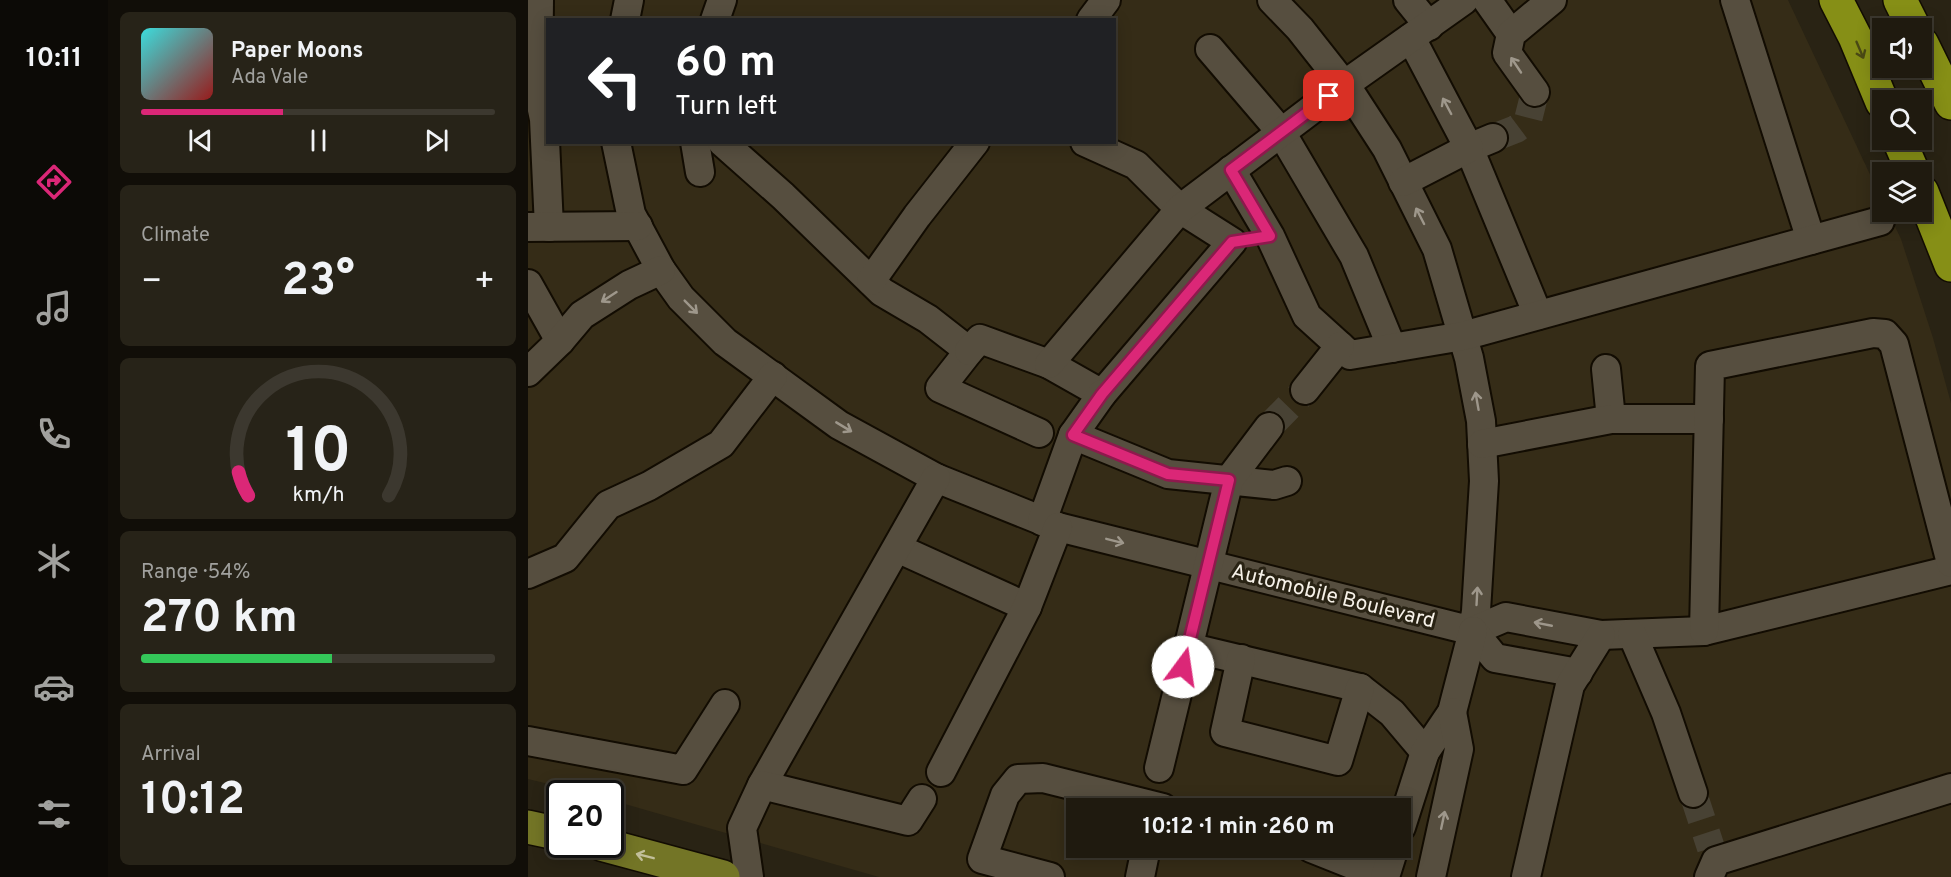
<!DOCTYPE html>
<meta charset="utf-8">
<style>
:root{--surface:#1f1a0f;--page:#272318;--text:#f1f3f6;--muted:#a1a19e;--line:#3c382f;--accent:#db2777}
body{margin:0;font-family:Overpass,sans-serif;background:var(--page);color:var(--text);height:100vh;display:flex;flex-direction:column;font-size:22px;white-space:nowrap}
*{box-sizing:border-box;margin:0}
p{font-size:20px;color:var(--muted)}
.icon{flex:none;width:33px;height:33px;fill:none;stroke:currentColor;stroke-width:2;stroke-linecap:round;stroke-linejoin:round}
.map{position:relative;flex:1;overflow:hidden}
.side{display:flex;flex-direction:column;gap:12px;padding:12px;background:#110e08;width:420px}
.side>*{flex:none}
.hud{position:absolute;left:18px;top:18px;width:570px;height:126px;border-radius:0px;box-shadow:0 3px 15px #0003,0 0 0 2px var(--line);background:#202124;color:#fff;overflow:hidden}
.fabs{position:absolute;left:1344px;top:18px;display:grid;gap:12px}
.fabs a{display:grid;place-items:center;width:60px;height:60px;border-radius:0px;background:var(--surface);box-shadow:0 3px 15px #0003,0 0 0 2px var(--line);font-size:30px}
.speed{position:absolute;left:18px;top:780px;display:flex;gap:12px;font-size:30px;font-weight:700;text-align:center}
.speed>*{display:grid;place-content:center;width:78px;height:78px;border-radius:50%;background:var(--surface);box-shadow:0 3px 15px #0003,0 0 0 2px var(--line);line-height:1}
.speed .limit{border:3px solid #111;border-radius:9px;background:#fff;color:#111}
.pin{position:absolute;display:grid;place-items:center;width:51px;height:51px;color:#fff;margin:-26px;border-radius:12px;box-shadow:0 3px 9px #0006}
.me{position:absolute;width:66px;margin:-33px;rotate:14deg;stroke-linejoin:round;filter:drop-shadow(0 0 4px #0008)}
.turn{display:flex;align-items:center;gap:21px;height:126px;padding:0 30px;font-size:27px}
.turn .icon{width:78px;height:78px;stroke-width:2.5}
.turn b{display:block;font-size:42px;line-height:51px}
.big{font-size:45px;font-weight:700;line-height:1.1}
.side .card{flex:1;display:flex;flex-direction:column;justify-content:center;gap:9px;min-width:0;padding:0 21px;border-radius:9px;background:var(--page)}
.side .dial{align-items:center;gap:0}
.dial svg{height:156px;overflow:visible;fill:none;stroke:var(--line);stroke-width:7;stroke-linecap:round;text-anchor:middle}
.dial text{fill:var(--text);stroke:none}
.song{display:flex;align-items:center;gap:18px}
.cover{width:72px;height:72px;border-radius:9px;background:linear-gradient(135deg,hsl(180 70% 55%),hsl(0 70% 35%))}
.played{height:6px;border-radius:3px;background:linear-gradient(90deg,var(--accent) 40%,var(--line) 40%)}
.keys{display:flex;justify-content:space-around;direction:ltr}
.heat{display:flex;justify-content:space-between;align-items:center;font-size:33px;direction:ltr}
.charge{height:9px;border-radius:4px;background:linear-gradient(90deg,#34c759 54%,var(--line) 0)}
.trip{position:absolute;left:538px;top:798px;width:345px;height:60px;border-radius:0px;background:var(--surface);box-shadow:0 3px 15px #0003,0 0 0 2px var(--line);font-weight:700;line-height:60px;text-align:center}
main{display:flex;flex:1;min-height:0}
.menu{display:flex;flex-direction:column;width:108px;justify-content:space-around;align-items:center;background:#0c0a06;color:var(--muted)}
.menu .icon{width:42px;height:42px}
.menu .current{color:var(--accent)}
.menu b{font-size:27px;color:var(--text)}
.map>svg:first-child{display:block}
.built{fill:#352c17;fill-rule:evenodd}
.lines{fill:none;stroke-linecap:round;stroke-linejoin:round}
.minor-tunnel{stroke:#484234;stroke-width:28;stroke-dasharray:28 14;stroke-linecap:butt}
.minor-casing{stroke:#120c02;stroke-width:32}
.major-casing{stroke:#120c02;stroke-width:36}
.highway-casing{stroke:#120c02;stroke-width:36}
.minor{stroke:#564e3f;stroke-width:28}
.major{stroke:#737526;stroke-width:33}
.highway{stroke:#868f16;stroke-width:33}
.oneway{stroke:#4a4915}
.oneway2{stroke:#9e978b}
.oneway3{stroke:#c2bf9a}
.route-casing{stroke:#8e194d;stroke-width:15}
.route{stroke:#db2777;stroke-width:10}
.labels{text-anchor:middle;dominant-baseline:central;stroke-width:6;stroke-linejoin:round;paint-order:stroke}
.street-label{font-size:21px;fill:#f6f1e8;stroke:#292314}
</style>
<main>
<nav class="menu">
<b>10:11</b>
<svg class="icon current" aria-label="directions" viewBox="0 0 24 24"><path d="M12 3l9 9-9 9-9-9zM9 14v-3h6M13 9l2 2-2 2"/></svg>
<svg class="icon" aria-label="music" viewBox="0 0 24 24"><path d="M9 18V5l10-2v13"/><circle cx="6" cy="18" r="3"/><circle cx="16" cy="16" r="3"/></svg>
<svg class="icon" aria-label="phone" viewBox="0 0 24 24"><path d="M5 4h4l2 5-3 2q2 4 5 5l2-3 5 2v4C11 20 4 13 5 4z"/></svg>
<svg class="icon" aria-label="climate" viewBox="0 0 24 24"><path d="M12 3v18M4 7l16 10M4 17L20 7"/></svg>
<svg class="icon" aria-label="car" viewBox="0 0 24 24"><path d="M5 17H2v-5l4-1 3-4h7l3 4 3 1v5h-3M9 17h6M6 11h13"/><circle cx="7" cy="17" r="2"/><circle cx="17" cy="17" r="2"/></svg>
<svg class="icon" aria-label="filters" viewBox="0 0 24 24"><path d="M4 7h16M4 17h16"/><circle cx="9" cy="7" r="2"/><circle cx="15" cy="17" r="2"/></svg>
</nav>
<section class="side">
<div class="card">
<div class="song"><i class="cover"></i><div><b>Paper Moons</b><p>Ada Vale</p></div></div>
<div class="played"></div>
<div class="keys"><svg class="icon" aria-label="previous" viewBox="0 0 24 24"><path d="M18 5L8 12l10 7zM5 5v14"/></svg><svg class="icon" aria-label="pause" viewBox="0 0 24 24"><path d="M8 5v14M16 5v14"/></svg><svg class="icon" aria-label="next" viewBox="0 0 24 24"><path d="M6 5l10 7-10 7zM19 5v14"/></svg></div>
</div>
<div class="card"><p>Climate</p>
<div class="heat"><a>−</a><b class="big">23°</b><a>+</a></div>
</div>
<div class="card dial"><svg viewBox="0 0 100 80">
<path d="M14 69A42 42 0 1 1 86 69"/>
<path d="M14 69A42 42 0 0 1 9 57" stroke="#db2777"/>
<text x="50" y="56" font-size="32" font-weight="700">10</text>
<text x="50" y="72" font-size="11">km/h</text>
</svg></div>
<div class="card"><p>Range · 54%</p><b class="big">270 km</b><div class="charge"></div></div>
<div class="card"><p>Arrival</p><b class="big">10:12</b></div>
</section>
<div class="map">
<svg width="1423" height="877" viewBox="0 0 1423 877">
<rect width="100%" height="100%" fill="#292314"/>
<path class="built" d="M 0,0 L 1260,0 L 1354,200 L 1354,212 L 1360,212 L 1373,239 L 1405,338 L 1423,403 L 1423,877 L 351,877 L 83,800 L 82,794 L 58,793 L 0,779 ZM 20,20 L 586,20 L 586,142 L 20,142 ZM 549,808 L 873,808 L 873,848 L 549,848 Z"/>
<g class="lines">
<g class="minor-tunnel">
<path d="M 965,138 L 988,129 L 1000,120 L 1007,92"/>
<path d="M 741,427 L 777,390"/>
<path d="M 1165,793 L 1183,848"/>
</g>
<g class="minor-casing">
<g id="minor">
<path d="M 11,0 L 10,91 L 16,119 L 21,227"/>
<path d="M 880,0 L 901,26"/>
<path d="M 959,0 L 983,34"/>
<path d="M 1207,0 L 1283,240"/>
<path d="M 97,20 L 101,0"/>
<path d="M 187,20 L 194,0"/>
<path d="M 563,20 L 578,0"/>
<path d="M 682,49 L 753,132 L 826,256 L 864,348"/>
<path d="M 1007,92 L 979,53 L 983,34 L 1024,0"/>
<path d="M 965,138 L 941,148 L 1010,315"/>
<path d="M 88,142 L 103,214 L 133,270 L 153,298 L 197,342 L 311,425 L 408,478 L 530,527 L 945,631 L 948,611 L 956,481 L 953,421 L 941,358 L 909,249 L 859,149 L 824,95 L 772,29 L 744,0"/>
<path d="M 167,142 L 172,172"/>
<path d="M 194,142 L 255,196 L 354,292 L 400,319 L 441,351 L 412,388 L 511,433"/>
<path d="M 703,170 L 742,236 L 779,316 L 822,355 L 935,336 L 1352,221"/>
<path d="M 875,182 L 941,148 L 883,38"/>
<path d="M 0,227 L 110,226"/>
<path d="M 343,281 L 389,216 L 447,142"/>
<path d="M 0,284 L 32,341"/>
<path d="M 441,351 L 452,339 L 521,364 L 574,394 L 704,242 L 652,209 L 608,165 L 557,142"/>
<path d="M 521,364 L 652,209 L 816,85 L 936,0"/>
<path d="M 1078,369 L 1083,419"/>
<path d="M 0,372 L 32,341 L 54,315 L 101,285 L 133,270"/>
<path d="M 777,390 L 812,346"/>
<path d="M 545,435 L 640,474 L 746,485 L 759,481"/>
<path d="M 954,444 L 1083,419 L 1181,419"/>
<path d="M 514,521 L 545,435 L 574,394"/>
<path d="M 369,548 L 499,607"/>
<path d="M 0,574 L 37,558 L 80,505 L 121,486 L 193,444 L 245,376"/>
<path d="M 945,631 L 978,617 L 1073,635 L 1176,631 L 1423,570"/>
<path d="M 945,631 L 967,658 L 1050,673"/>
<path d="M 1176,631 L 1182,366 L 1345,333 L 1357,334 L 1366,344 L 1423,563"/>
<path d="M 1104,634 L 1138,713 L 1165,793"/>
<path d="M 660,647 L 832,688 L 864,713 L 897,752"/>
<path d="M 713,659 L 697,732 L 810,761 L 832,688"/>
<path d="M 0,741 L 155,770 L 197,704"/>
<path d="M 631,768 L 701,480 L 741,427"/>
<path d="M 413,772 L 499,607 L 530,527"/>
<path d="M 234,785 L 408,478"/>
<path d="M 873,827 L 897,752 L 924,712 L 945,631"/>
<path d="M 783,848 L 856,877"/>
<path d="M 221,877 L 214,828 L 234,785 L 380,821 L 394,799"/>
<path d="M 522,877 L 454,859 L 477,795 L 490,779 L 515,778 L 635,808"/>
<path d="M 612,877 L 618,848"/>
<path d="M 857,877 L 866,848"/>
<path d="M 903,877 L 931,749 L 924,712"/>
<path d="M 998,877 L 1042,685 L 1073,635"/>
<path d="M 1181,877 L 1188,861 L 1423,788"/>
</g>
</g>
<g class="major-casing">
<g id="major">
<path d="M 0,827 L 32,834"/>
<path d="M 73,844 L 195,877"/>
</g>
</g>
<g class="highway-casing">
<g id="highway">
<path d="M 1308,0 L 1327,37 L 1354,102"/>
<path d="M 1372,0 L 1386,28"/>
<path d="M 1394,44 L 1423,103"/>
<path d="M 1371,140 L 1385,172"/>
<path d="M 1394,192 L 1423,265"/>
</g>
</g>
<use href="#minor" class="minor"/>
<use href="#major" class="major"/>
<use href="#highway" class="highway"/>
</g>
<defs><path id="oneway-shaft" d="M-6 0H5M1.5-3L5.5 0L1.5 3" fill="none" stroke-width="1.6" stroke-linecap="round" stroke-linejoin="round" transform="scale(1.5)"/></defs>
<use class="oneway" href="#oneway-shaft" transform="translate(1332 50) rotate(67)"/>
<g class="oneway2">
<use href="#oneway-shaft" transform="translate(988 65) rotate(-124)"/>
<use href="#oneway-shaft" transform="translate(919 106) rotate(-118)"/>
<use href="#oneway-shaft" transform="translate(892 216) rotate(-117)"/>
<use href="#oneway-shaft" transform="translate(81 297) rotate(147)"/>
<use href="#oneway-shaft" transform="translate(163 307) rotate(45)"/>
<use href="#oneway-shaft" transform="translate(949 401) rotate(-100)"/>
<use href="#oneway-shaft" transform="translate(316 427) rotate(31)"/>
<use href="#oneway-shaft" transform="translate(587 541) rotate(14)"/>
<use href="#oneway-shaft" transform="translate(949 596) rotate(-87)"/>
<use href="#oneway-shaft" transform="translate(1015 624) rotate(-169)"/>
<use href="#oneway-shaft" transform="translate(915 820) rotate(-78)"/>
</g>
<use class="oneway3" href="#oneway-shaft" transform="translate(117 856) rotate(-166)"/>
<g class="lines">
<g class="route-casing">
<path id="route" d="M 655,667 L 701,480 L 640,474 L 545,435 L 574,394 L 704,242 L 742,236 L 703,170 L 801,96"/>
</g>
<use href="#route" class="route"/>
</g>
<g class="labels">
<g class="street-label">
<text transform="translate(805 597) rotate(14)">Automobile Boulevard</text>
</g>
</g>
</svg>
<div class="fabs">
<a><svg class="icon" aria-label="sound" viewBox="0 0 24 24"><path d="M4 9h4l5-4v14l-5-4H4zM17 9q2 3 0 6"/></svg></a>
<a><svg class="icon" aria-label="search" viewBox="0 0 24 24"><circle cx="10" cy="10" r="6"/><path d="M15 15l6 6"/></svg></a>
<a><svg class="icon" aria-label="layers" viewBox="0 0 24 24"><path d="M12 4l9 5-9 5-9-5zM3 14l9 5 9-5"/></svg></a>
</div>
<div class="speed"><div class="limit">20</div></div>
<div class="pin" style="left:801px;top:96px;background:#d93025"><svg class="icon" aria-label="arrive" viewBox="0 0 24 24"><path d="M6 21V4h12l-3 4 3 4H6"/></svg></div>
<svg class="me" style="left:655px;top:667px" viewBox="-20 -20 40 40"><circle r="19" fill="#fff"/><path d="M0-13L10 11 0 6-10 11z" fill="#db2777"/></svg>
<div class="trip">10:12 · 1 min · 260 m</div>
<div class="hud">
<div class="turn"><svg class="icon" aria-label="left" viewBox="0 0 24 24"><path d="M17 20v-9H6M10 6l-5 5 5 5"/></svg><div><b>60 m</b>Turn left</div></div>
</div>
</div>
</main>
